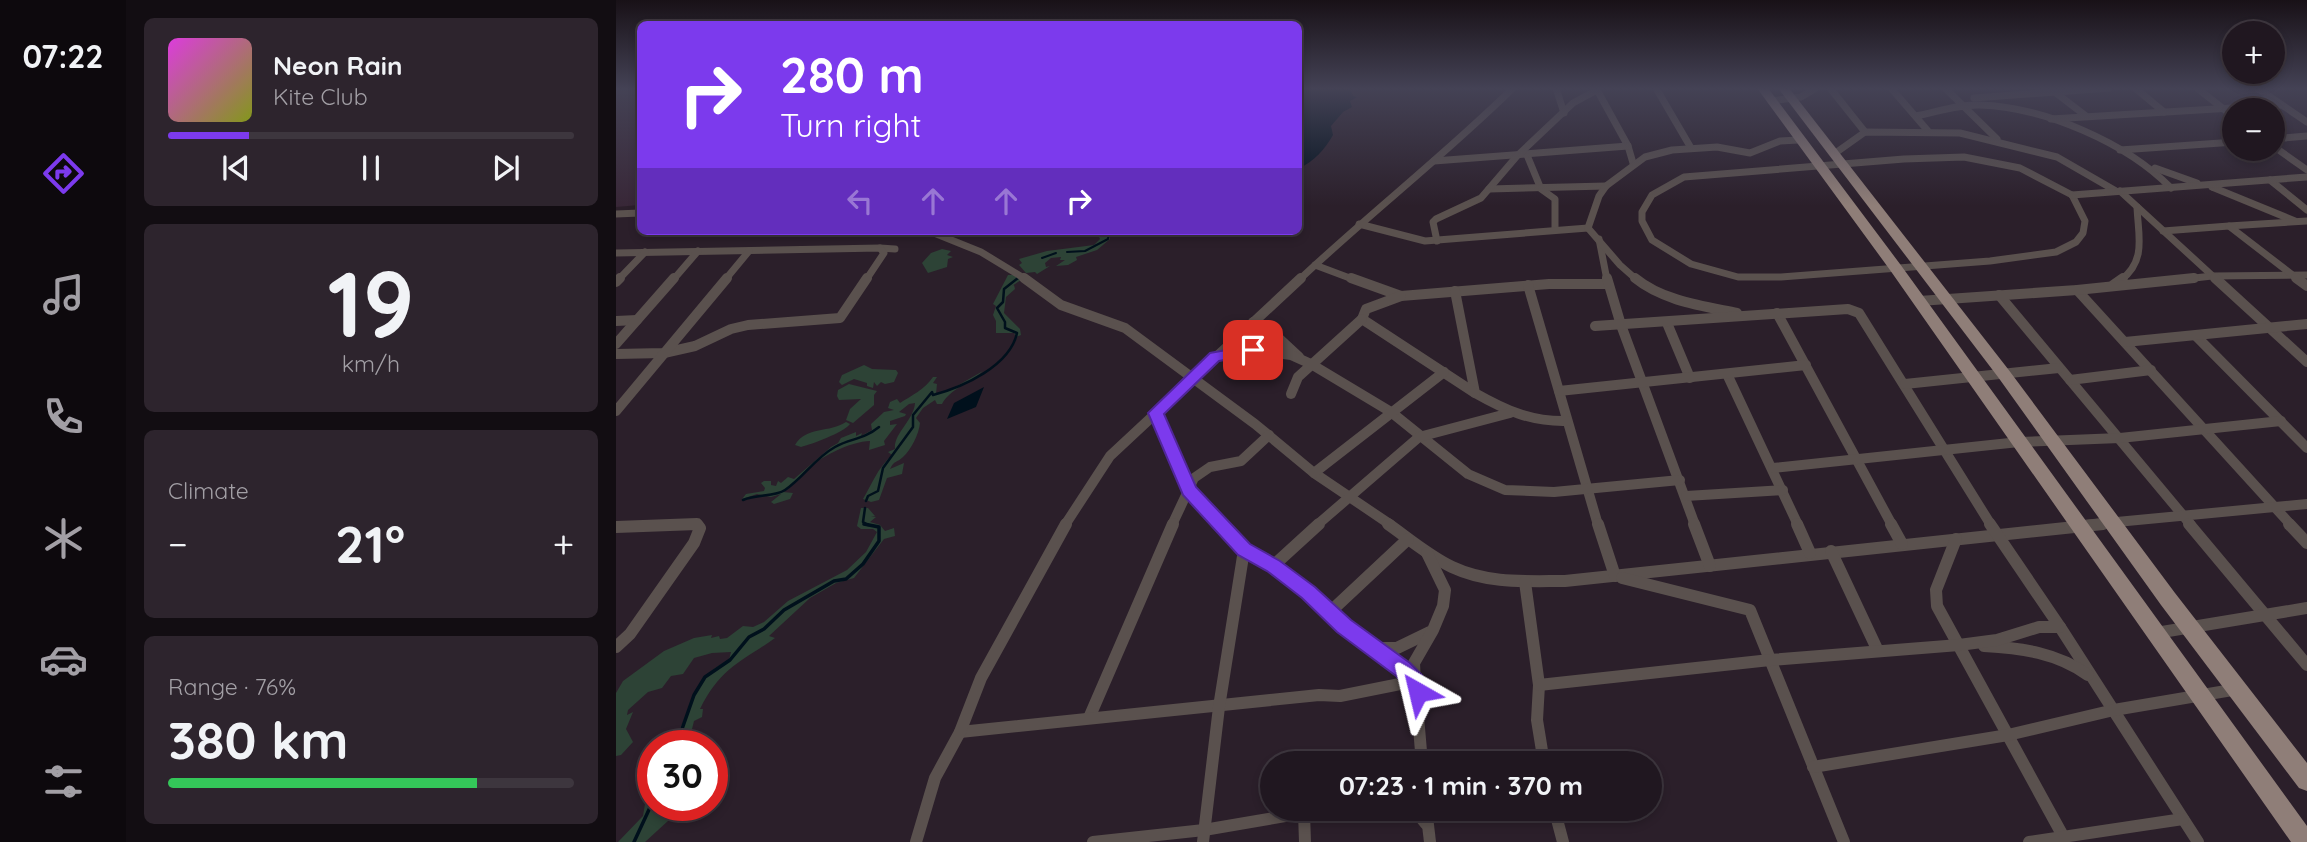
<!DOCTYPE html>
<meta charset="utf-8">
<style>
:root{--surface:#201720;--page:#2d242d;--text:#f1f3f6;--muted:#a29fa5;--line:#3d363e;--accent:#7c3aed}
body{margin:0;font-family:Quicksand,sans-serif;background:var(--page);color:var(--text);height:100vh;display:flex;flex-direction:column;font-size:26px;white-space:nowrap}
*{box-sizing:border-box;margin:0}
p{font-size:23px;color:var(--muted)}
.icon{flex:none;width:38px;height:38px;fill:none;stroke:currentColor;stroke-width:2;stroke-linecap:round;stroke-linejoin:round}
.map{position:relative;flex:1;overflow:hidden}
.sheet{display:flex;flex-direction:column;gap:18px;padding:18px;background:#120d12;width:490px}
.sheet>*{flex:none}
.banner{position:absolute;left:21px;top:21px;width:665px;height:214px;border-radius:10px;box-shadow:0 4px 10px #0003,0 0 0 2px var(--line);background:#7c3aed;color:#fff;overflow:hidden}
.fabs{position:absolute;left:1606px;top:21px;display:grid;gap:14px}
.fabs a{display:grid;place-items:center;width:63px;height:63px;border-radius:50%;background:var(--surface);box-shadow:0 4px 10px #0003,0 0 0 2px var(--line);font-size:35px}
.speed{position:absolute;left:21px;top:730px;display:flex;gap:14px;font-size:35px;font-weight:700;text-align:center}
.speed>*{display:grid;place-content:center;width:91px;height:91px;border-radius:50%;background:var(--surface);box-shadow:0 4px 10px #0003,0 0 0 2px var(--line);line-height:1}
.speed .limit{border:10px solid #d22;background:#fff;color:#111}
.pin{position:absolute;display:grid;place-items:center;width:60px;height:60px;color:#fff;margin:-30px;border-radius:14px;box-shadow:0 4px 10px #0006}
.me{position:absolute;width:77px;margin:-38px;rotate:323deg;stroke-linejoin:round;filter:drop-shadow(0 0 5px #0008)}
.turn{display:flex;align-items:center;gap:24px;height:147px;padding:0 28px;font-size:32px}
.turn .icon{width:91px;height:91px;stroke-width:2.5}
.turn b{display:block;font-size:49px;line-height:60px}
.lanes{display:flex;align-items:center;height:66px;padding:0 28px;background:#0003;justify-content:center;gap:35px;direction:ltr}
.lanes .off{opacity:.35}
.big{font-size:52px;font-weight:800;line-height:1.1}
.sheet .widget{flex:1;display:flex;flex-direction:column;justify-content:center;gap:10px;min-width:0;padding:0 24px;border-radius:10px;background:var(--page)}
.sheet .dial{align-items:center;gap:0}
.dial b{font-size:91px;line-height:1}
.song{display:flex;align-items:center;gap:21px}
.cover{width:84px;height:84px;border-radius:10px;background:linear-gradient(135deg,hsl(300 70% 55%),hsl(70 70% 35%))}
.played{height:7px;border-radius:4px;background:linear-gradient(90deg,var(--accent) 20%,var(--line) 20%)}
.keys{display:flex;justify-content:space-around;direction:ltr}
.heat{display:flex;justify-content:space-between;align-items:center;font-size:38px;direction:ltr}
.charge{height:10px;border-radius:5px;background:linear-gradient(90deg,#34c759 76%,var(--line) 0)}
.trip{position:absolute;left:644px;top:751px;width:402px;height:70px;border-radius:35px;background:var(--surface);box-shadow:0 4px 10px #0003,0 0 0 2px var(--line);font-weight:800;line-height:70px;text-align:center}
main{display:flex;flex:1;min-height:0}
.menu{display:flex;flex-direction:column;width:126px;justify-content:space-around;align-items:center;background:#0d090d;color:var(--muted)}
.menu .icon{width:49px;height:49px}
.menu .current{color:var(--accent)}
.menu b{font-size:32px;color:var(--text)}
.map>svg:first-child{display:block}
.built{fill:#382737}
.green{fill:#2d4336}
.water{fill:#00101c}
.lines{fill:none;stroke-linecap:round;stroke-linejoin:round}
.stream-far2{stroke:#00101c;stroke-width:2}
.stream-far1{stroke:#00101c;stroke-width:2.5}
.stream{stroke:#00101c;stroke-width:3.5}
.minor-far2{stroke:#5a514e;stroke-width:7}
.minor-far1{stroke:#5a514e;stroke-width:10}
.minor{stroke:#5a514e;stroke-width:12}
.primary{fill:#8f7e78;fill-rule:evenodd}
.route{fill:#7c3aed;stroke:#51269a;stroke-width:2}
</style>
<main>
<nav class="menu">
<b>07:22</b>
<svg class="icon current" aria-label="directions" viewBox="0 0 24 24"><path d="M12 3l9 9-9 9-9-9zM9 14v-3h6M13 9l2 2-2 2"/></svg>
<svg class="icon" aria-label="music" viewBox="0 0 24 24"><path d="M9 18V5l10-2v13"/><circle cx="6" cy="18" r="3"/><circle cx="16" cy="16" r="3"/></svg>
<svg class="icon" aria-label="phone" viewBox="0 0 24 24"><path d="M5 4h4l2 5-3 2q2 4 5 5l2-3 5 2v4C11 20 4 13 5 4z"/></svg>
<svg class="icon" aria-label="climate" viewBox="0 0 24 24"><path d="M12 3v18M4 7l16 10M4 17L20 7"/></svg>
<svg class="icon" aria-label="car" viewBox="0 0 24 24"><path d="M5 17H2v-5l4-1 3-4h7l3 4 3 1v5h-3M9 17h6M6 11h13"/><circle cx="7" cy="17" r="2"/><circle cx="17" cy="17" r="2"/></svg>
<svg class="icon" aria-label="filters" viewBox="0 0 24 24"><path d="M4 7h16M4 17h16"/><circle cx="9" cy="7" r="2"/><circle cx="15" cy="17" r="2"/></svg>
</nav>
<section class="sheet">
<div class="widget">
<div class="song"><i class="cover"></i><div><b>Neon Rain</b><p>Kite Club</p></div></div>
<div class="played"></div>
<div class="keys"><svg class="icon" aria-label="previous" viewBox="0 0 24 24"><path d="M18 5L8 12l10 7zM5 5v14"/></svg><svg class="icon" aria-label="pause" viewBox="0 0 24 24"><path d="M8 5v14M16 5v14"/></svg><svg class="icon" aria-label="next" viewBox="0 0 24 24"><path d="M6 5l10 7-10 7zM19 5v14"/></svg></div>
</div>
<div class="widget dial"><b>19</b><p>km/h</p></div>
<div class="widget"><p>Climate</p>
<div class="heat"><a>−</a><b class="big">21°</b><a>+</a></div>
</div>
<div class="widget"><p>Range · 76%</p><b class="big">380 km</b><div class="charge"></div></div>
</section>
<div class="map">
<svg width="1691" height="842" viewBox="0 0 1691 842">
<rect width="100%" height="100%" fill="#2b1f2a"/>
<path class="built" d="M 0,88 L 24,88 L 24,205 L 0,207 Z"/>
<g class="green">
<path d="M 484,231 L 496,231 L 493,234 L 494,239 L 481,250 L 460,257 L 461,260 L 452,265 L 440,266 L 449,260 L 444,260 L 445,257 L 435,258 L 429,263 L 430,267 L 434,266 L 421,274 L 419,272 L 410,273 L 403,265 L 406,263 L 403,259 L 431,251 L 478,245 L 484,239 L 482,235 Z"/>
<path d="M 326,249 L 335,251 L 331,255 L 337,257 L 332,259 L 331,267 L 312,273 L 306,263 L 315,253 Z"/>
<path d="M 392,275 L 399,275 L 405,280 L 396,286 L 398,285 L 399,289 L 390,297 L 388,313 L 404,329 L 405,335 L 400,337 L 398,333 L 380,333 L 380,321 L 377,315 L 380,306 L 377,304 Z"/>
<path d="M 248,365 L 256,369 L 280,370 L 282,373 L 278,382 L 269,384 L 265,382 L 261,386 L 258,382 L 257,388 L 251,386 L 251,383 L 238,379 L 226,385 L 223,382 L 226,375 Z"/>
<path d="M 367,371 C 355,382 333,390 326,404 L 321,404 L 319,400 L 307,408 L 300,418 L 304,423 C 303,434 295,450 287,457 C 281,463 278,460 274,469 L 288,463 L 286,474 L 271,478 L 263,500 L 255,502 L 247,499 C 256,484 261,469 276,455 L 272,452 L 279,449 C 277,434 298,420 299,403 L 293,404 L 283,412 L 290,414 L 289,416 L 274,421 L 274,425 L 281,424 L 268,441 L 269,445 L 253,450 L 254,441 C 235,441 202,458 188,472 C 181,480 176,487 167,492 L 177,493 L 174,499 L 158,504 L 155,502 L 165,494 L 155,497 L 141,494 L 126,499 L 130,494 L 148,491 L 149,488 L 145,483 L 148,481 L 155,481 L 155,485 L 160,486 L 162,481 L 165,483 L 172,477 L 178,479 L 215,447 L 222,443 L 225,438 L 240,432 L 240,436 L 246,433 L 245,436 L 256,430 L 255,424 L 268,412 L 278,410 L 272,408 L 274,402 L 281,399 L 284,403 C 295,396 309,389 317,377 L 321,377 L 317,383 L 321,384 L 320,394 L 334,390 Z"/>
<path d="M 233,384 L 261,391 L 258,395 L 258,405 L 237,423 L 230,420 L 234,409 L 245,399 L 223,400 L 221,396 L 222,390 Z"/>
<path d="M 230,422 L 234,424 C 227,433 196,444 185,447 L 179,445 C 190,426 214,433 230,422 Z"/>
<path d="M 245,508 L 252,508 L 259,516 L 255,516 L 260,517 L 254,522 L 264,525 L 269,531 L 278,528 L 279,536 L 268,539 L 238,578 L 220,583 L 194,598 L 153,636 L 159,638 C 124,663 105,667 84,709 L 87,709 L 86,717 L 78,721 L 72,745 L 57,745 L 56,742 C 79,711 69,681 113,660 L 115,652 L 96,653 L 78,658 L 67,674 L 55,676 L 46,688 L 32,692 L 12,710 L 11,715 L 17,712 L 10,729 L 17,742 L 5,755 L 0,756 L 0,693 L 7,681 L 48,651 L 78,638 L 96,635 L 95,638 L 103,636 L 104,639 L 111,638 L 127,626 L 137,627 L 148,622 L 172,601 L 231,570 L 250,552 L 261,532 L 257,529 L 245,529 L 241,526 Z"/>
<path d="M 37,795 L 37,805 L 57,805 L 53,820 L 29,842 L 2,842 L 27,816 L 29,804 Z"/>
</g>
<g class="water">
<path d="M 683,88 L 734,88 L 737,96 L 741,97 L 734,101 L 736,107 L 727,112 L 715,126 L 717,135 C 709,149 698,162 683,168 Z"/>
<path d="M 368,387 L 360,407 L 331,419 L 338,403 Z"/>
</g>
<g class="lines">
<g class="stream-far2">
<path d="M 451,252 L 469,251 L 492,239 L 493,231"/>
<path d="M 426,258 L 440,253"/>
</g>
<g class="stream-far1">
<path d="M 127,500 C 141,494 159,497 169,490 C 187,478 199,458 219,447 C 235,438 247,440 263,427"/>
<path d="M 250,501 L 252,496 L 262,491 L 267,468 L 297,427 L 297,415 L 316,392 L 317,395 C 347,387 394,366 401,333 L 389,328 L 389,322 L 381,308 L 387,302 L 388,289 L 402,278"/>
<path d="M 249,508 L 247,522 L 252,525"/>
</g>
<g class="stream">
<path d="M 60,746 L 78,695 L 89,677 L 114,660 L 133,637 L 148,629 L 168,610 L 218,581 L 230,579 L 247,564 L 263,541 L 263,527 L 248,524"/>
<path d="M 18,842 L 37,801"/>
</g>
<g class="minor-far2">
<path d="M 940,88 L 948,113"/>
<path d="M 980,88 L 1012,146 L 1017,163"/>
<path d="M 1040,88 L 1075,148"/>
<path d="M 1214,88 L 1249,132"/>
<path d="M 1275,88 L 1312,131"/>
<path d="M 1329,88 L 1381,139"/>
<path d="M 1519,88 L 1548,112"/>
<path d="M 1581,88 L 1619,118"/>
<path d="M 1641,88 L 1691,122"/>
<path d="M 1440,93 L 1470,116"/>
<path d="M 1358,98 L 1493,88"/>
<path d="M 1155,101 L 1185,97 L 1200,88"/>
<path d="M 1300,116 C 1321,112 1343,104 1364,105 C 1428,107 1511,143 1555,188"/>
<path d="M 1435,119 L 1665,105"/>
<path d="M 1657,139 L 1691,136"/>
<path d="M 1657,146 L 1691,170"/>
<path d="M 1504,150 L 1619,142"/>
<path d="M 1218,154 L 1249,132 L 1344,133 L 1441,157 L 1500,191"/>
<path d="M 911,155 L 925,189 L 939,199 L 939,230"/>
<path d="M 1348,157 L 1404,168 L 1456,195 L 1469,221 L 1467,233 L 1460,242 L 1440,252 L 1374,261 L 1165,277 L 1122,277 L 1075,264 L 1036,240 L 1026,221 L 1026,212 L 1036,195 L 1068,177 L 1288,159 Z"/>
<path d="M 818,161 L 1012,146"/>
<path d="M 1539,168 L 1581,183"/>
<path d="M 1654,180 L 1691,210"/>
<path d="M 1596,187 L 1679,221"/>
<path d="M 873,189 L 990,186"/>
<path d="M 1504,191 L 1601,280"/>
<path d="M 1456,195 L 1691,177"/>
<path d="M 0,214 L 24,213"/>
<path d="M 743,224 L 809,241 L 972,228"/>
<path d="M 313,231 L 365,252 L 411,280"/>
<path d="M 1547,231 L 1613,226"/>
<path d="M 983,239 L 991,280"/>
<path d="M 821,241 L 817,222 L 820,219 L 865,198 L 901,156 L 957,103 L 981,90"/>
<path d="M 264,248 L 279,249"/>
<path d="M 0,253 L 264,248 L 268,253 L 250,280"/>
<path d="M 699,265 L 739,280"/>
<path d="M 2,280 L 29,252"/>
<path d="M 57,280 L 82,251"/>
<path d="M 109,280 L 133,251"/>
<path d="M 683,280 C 753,214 829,155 897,88"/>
<path d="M 1021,280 L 1004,265 L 972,228 L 983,196 L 990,186 L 1029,157 L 1056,150 L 1101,147 L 1134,153 L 1164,141 L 1182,140"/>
<path d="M 1505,280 C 1531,260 1522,235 1521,207"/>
<path d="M 1561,280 L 1596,276 L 1691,275"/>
<path d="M 1683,280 L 1613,226 L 1691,221"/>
</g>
<g class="minor-far1">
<path d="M 408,278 L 445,305 L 509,328 L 639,424 L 698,473 L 775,525"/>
<path d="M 735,278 L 785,296 L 933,284 L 992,284"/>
<path d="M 991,278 L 1005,325 L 1079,525"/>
<path d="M 1019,278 C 1047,301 1087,306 1121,313"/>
<path d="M 1599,278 L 1691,362"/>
<path d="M 1680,278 L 1691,286"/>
<path d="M 0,282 L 4,278"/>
<path d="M 912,285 L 982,525"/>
<path d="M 1497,285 L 1507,278"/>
<path d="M 1461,290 L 1675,525"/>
<path d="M 839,291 L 859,393 C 889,410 915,422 951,421"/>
<path d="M 1383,295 L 1575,525"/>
<path d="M 785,296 L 750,309 L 746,319 L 859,393"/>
<path d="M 1303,301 L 1461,290 L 1578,278"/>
<path d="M 1161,313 L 1276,525"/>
<path d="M 0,321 L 21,320"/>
<path d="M 637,322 L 656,332 L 683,357"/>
<path d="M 1051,323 L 1074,378"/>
<path d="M 979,326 L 1232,309 L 1243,313 L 1375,525"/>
<path d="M 1580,336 L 1691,448"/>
<path d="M 1509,342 L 1691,324"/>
<path d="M 0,344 L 58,278"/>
<path d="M 0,354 L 48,353 L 79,346 L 115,329 L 132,325 L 224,318 L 251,278"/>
<path d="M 600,357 L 637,350 L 675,355 L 695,364 L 775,412 L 852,474 L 889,490 L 938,492 L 1064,480"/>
<path d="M 1111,374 L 1182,525"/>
<path d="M 1454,380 L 1535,370"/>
<path d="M 1289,384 L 1443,368"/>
<path d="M 943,391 L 1190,365"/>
<path d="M 675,394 L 682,377 L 746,319"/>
<path d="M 0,411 L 111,278"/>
<path d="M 540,413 L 573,490 L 605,525"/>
<path d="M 1157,468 L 1403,442 L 1504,438 L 1665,421"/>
<path d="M 698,473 L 828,372"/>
<path d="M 1070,496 L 1167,490"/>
<path d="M 43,525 L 82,525"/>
<path d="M 449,525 L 494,456 L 685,278"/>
<path d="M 556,525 L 578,478 L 594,467 L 625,461 L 653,435"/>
<path d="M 701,525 L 803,437 L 894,413"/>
<path d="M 1469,525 L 1691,504"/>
</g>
<g class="minor">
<path d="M 604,524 L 628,550 L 657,566 L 692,592 L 728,626 L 799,681 L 806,763"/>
<path d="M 772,524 C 792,538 813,556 836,567 C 872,584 910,581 949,581 L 1487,524"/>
<path d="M 982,524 L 999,576"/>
<path d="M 1078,524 L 1094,566"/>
<path d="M 1181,524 L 1194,553"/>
<path d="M 1275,524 L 1286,544"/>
<path d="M 1374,524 L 1444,627 L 1582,842"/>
<path d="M 1573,524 L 1691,665"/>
<path d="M 1673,524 L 1691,543"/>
<path d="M 0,527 L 81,524 L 84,528 L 78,543 L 14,634 L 0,647"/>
<path d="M 1340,539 L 1320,590 L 1321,606 L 1447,836"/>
<path d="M 1215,551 L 1262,651"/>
<path d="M 657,566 L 703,524"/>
<path d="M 1006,578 L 1134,610 L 1228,842"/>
<path d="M 909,582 L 923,685 L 921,720 L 928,763"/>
<path d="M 714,612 L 792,539"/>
<path d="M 1540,633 L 1691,608"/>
<path d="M 1368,646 C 1406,648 1441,653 1472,675"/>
<path d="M 760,648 L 781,648 L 814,632"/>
<path d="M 923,685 L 1154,660 L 1343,645 L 1381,640 L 1423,627 L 1444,627"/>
<path d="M 473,718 L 557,524"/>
<path d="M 344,732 L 703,695 L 724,696 L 799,681 L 798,663 L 817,630 L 827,606 L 829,590 L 811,553"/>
<path d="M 1197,767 L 1392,735 L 1498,710 L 1622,689"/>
<path d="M 797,808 L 810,824"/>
<path d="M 810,808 L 814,842"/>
<path d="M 938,808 L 947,842"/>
<path d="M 688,813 L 689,842"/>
<path d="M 300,842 L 319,778 L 344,732 L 365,678 L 450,524"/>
<path d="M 477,842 L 588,830 L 716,808"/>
<path d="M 587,842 L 603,707 L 628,550"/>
<path d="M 1413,842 L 1567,819"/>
</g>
<g class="primary">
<path d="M 1141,88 L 1152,88 L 1284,264 L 1691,826 L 1691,842 L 1675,842 L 1274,270 Z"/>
<path d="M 1162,88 L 1173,88 L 1392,369 L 1559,593 L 1691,763 L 1691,791 L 1683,788 L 1545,605 L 1382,377 Z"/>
</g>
</g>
<linearGradient id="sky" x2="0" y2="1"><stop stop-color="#181117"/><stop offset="0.43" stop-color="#444255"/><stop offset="1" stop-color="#444255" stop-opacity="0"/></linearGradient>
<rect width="1691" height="206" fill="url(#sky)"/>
<path class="route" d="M 637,345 L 642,347 L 644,350 L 642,354 L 603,361 L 548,414 L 580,487 L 634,544 L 664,561 L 699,587 L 735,620 L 794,663 L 806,675 L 812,692 L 809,699 L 802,702 L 795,699 L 790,687 L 780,676 L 721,632 L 686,598 L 651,571 L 622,555 L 567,495 L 532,413 L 594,353 Z"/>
</svg>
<div class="fabs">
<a>+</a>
<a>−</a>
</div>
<div class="speed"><div class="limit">30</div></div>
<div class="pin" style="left:637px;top:350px;background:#d93025"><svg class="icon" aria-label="arrive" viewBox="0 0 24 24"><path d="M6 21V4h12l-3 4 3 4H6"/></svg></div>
<svg class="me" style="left:802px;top:692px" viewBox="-20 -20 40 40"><path d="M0-17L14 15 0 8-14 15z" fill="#7c3aed" stroke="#fff" stroke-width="4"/></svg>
<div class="trip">07:23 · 1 min · 370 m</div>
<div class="banner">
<div class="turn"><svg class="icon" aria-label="right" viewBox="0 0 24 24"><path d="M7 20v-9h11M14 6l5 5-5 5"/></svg><div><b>280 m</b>Turn right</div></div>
<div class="lanes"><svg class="icon off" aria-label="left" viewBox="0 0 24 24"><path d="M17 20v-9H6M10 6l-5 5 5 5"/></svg><svg class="icon off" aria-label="ahead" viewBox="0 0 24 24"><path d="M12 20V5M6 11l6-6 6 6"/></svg><svg class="icon off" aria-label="ahead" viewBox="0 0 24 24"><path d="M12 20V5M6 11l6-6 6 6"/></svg><svg class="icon" aria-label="right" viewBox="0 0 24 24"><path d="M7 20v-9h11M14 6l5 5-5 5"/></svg></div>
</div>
</div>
</main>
